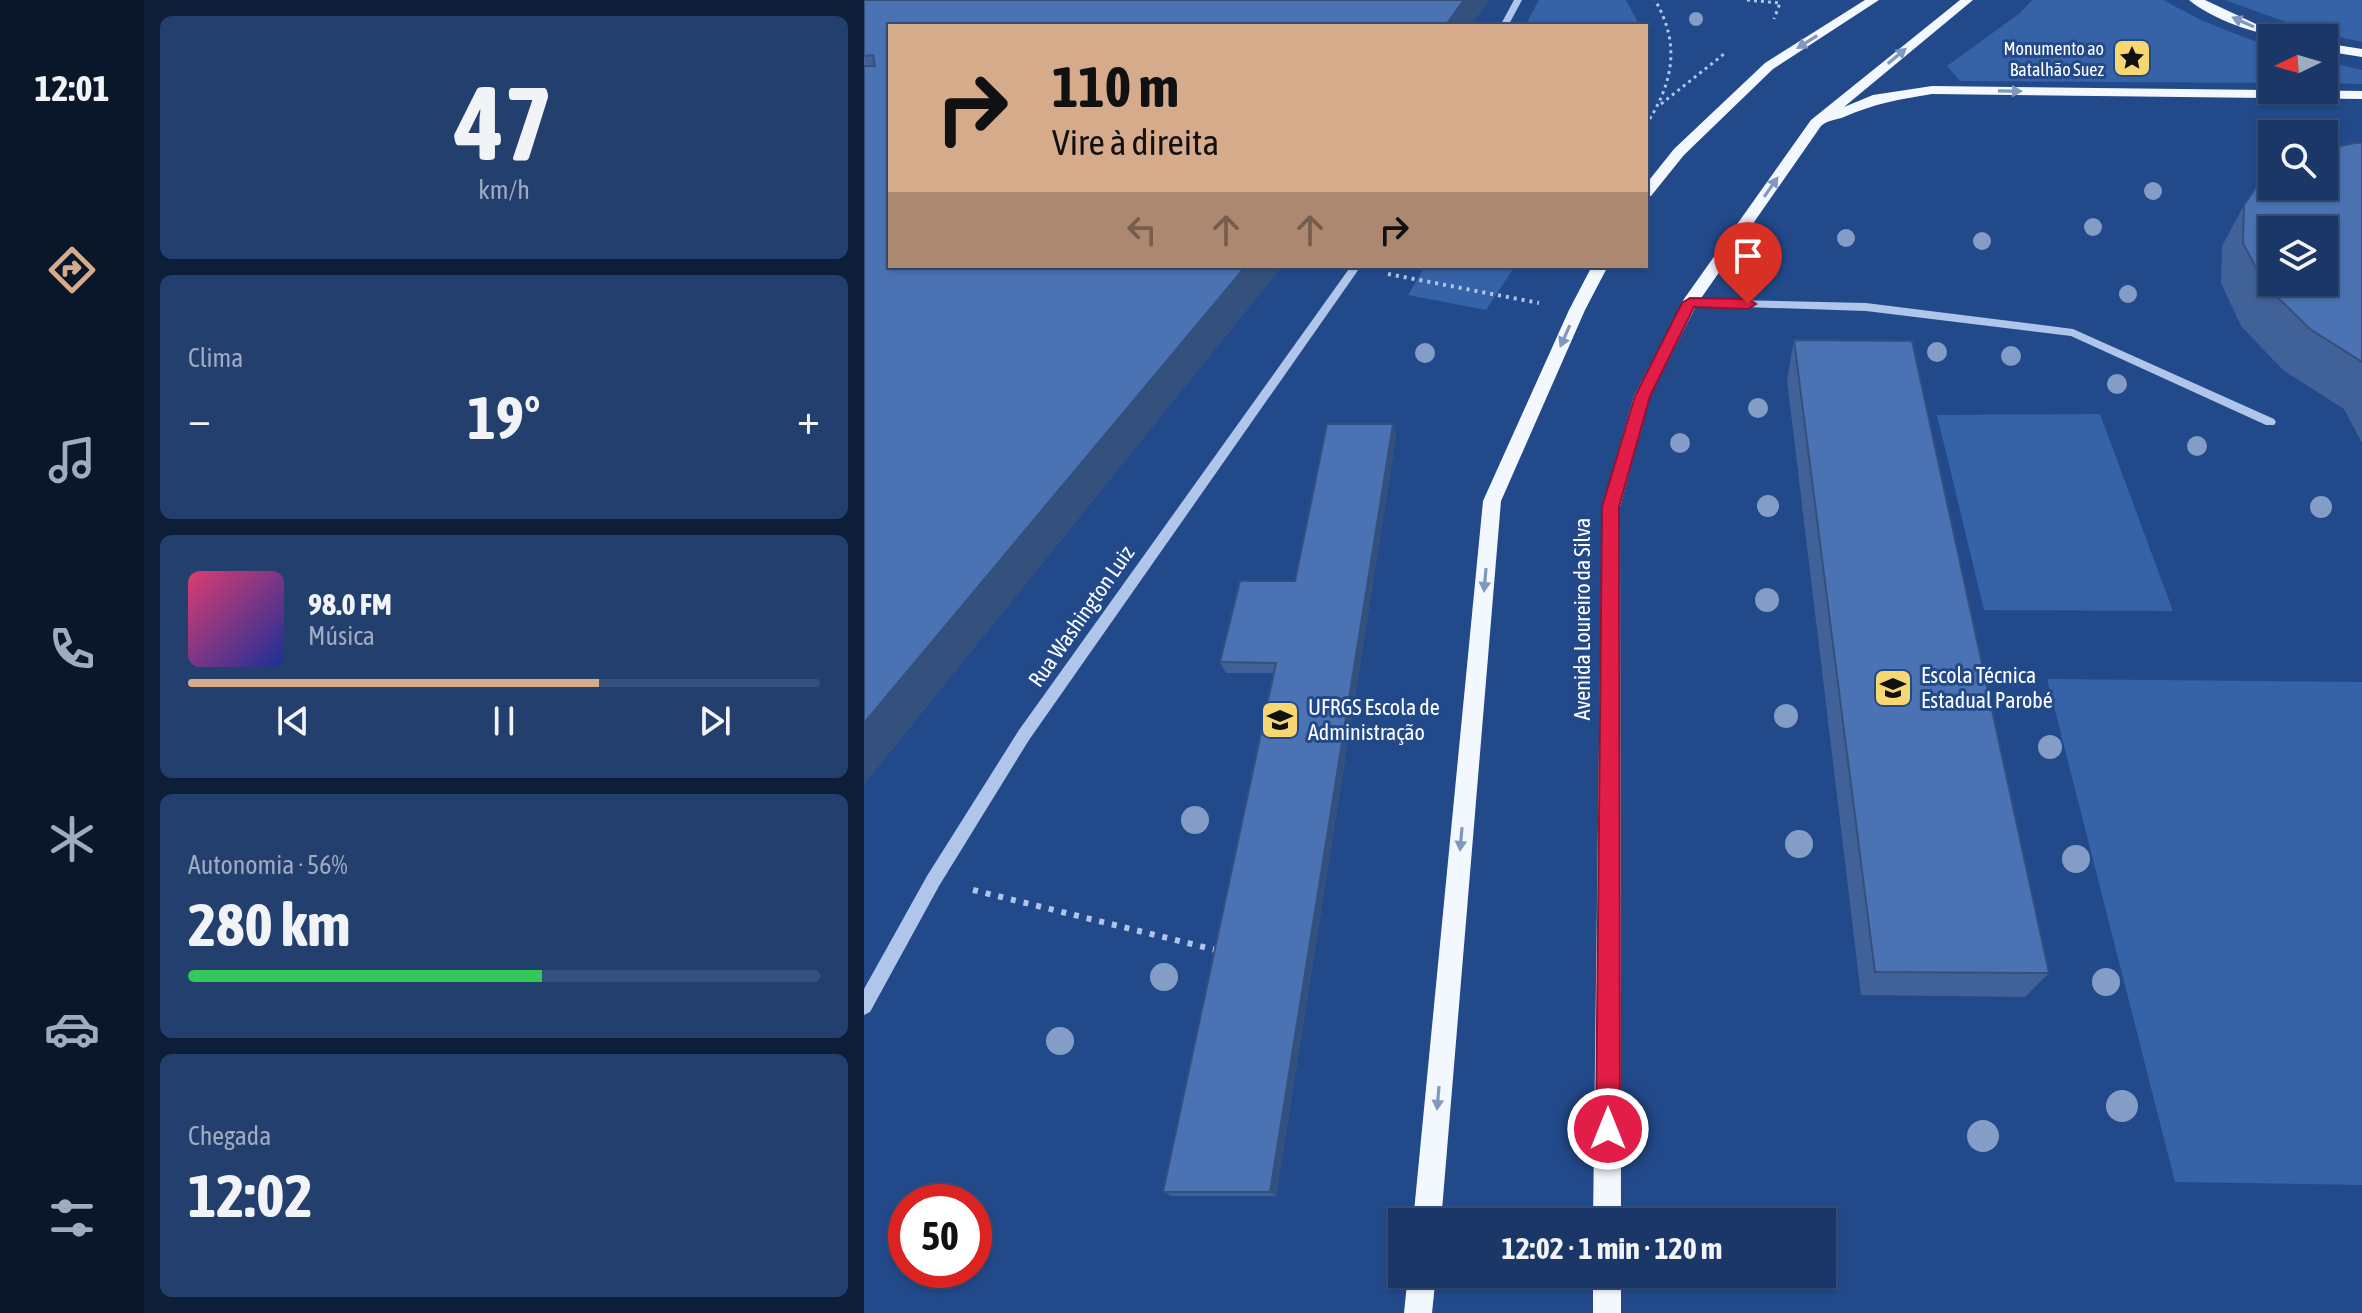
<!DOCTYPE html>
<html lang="pt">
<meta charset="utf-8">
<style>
:root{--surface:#1a3768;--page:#233f6e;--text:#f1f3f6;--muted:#9facc0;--line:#38517c;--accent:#d6ab8b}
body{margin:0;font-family:"Asap Condensed",sans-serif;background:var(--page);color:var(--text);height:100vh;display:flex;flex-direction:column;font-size:30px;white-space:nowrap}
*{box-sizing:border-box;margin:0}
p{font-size:26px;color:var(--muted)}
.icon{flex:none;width:44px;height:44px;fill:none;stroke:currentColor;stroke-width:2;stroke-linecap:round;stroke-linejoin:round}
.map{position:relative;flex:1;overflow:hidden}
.side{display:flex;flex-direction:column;gap:16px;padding:16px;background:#0e1e39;width:720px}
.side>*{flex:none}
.top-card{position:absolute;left:24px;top:24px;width:760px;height:244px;border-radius:0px;box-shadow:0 2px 6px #0004,0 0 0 2px var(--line);background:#d6ab8b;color:#111;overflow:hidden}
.needle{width:52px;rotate:265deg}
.tools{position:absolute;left:1394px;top:24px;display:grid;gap:16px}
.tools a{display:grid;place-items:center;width:80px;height:80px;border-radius:0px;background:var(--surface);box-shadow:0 2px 6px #0004,0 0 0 2px var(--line);font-size:40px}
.speed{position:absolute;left:24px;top:1184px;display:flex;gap:16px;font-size:40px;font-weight:700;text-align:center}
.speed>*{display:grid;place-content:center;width:104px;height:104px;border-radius:50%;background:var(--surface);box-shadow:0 2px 6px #0004,0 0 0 2px var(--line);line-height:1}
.speed .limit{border:12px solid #d22;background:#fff;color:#111}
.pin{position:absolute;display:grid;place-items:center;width:68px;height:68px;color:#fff;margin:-82px -34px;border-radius:50% 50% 50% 0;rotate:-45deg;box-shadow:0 0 8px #0007}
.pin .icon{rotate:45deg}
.me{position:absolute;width:88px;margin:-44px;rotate:0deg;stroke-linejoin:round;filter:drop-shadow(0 0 6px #0008)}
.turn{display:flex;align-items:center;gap:28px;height:168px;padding:0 32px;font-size:36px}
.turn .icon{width:104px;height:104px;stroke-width:2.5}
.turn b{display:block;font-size:56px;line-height:68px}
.lanes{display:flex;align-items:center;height:76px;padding:0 32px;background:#0003;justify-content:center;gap:40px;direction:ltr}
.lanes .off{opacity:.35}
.big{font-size:60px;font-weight:700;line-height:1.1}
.side .card{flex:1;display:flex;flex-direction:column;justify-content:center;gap:12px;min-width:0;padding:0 28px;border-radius:12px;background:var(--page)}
.side .dial{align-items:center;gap:0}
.dial b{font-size:104px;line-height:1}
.song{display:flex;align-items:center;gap:24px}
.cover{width:96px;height:96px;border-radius:12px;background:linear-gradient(135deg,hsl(340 70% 55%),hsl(230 70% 35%))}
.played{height:8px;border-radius:4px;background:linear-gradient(90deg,var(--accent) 65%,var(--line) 65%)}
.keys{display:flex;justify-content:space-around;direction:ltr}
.heat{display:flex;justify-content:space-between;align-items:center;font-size:44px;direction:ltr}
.charge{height:12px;border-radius:6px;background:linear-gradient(90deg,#34c759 56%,var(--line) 0)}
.trip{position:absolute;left:524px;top:1208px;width:448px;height:80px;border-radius:0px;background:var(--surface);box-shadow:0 2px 6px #0004,0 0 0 2px var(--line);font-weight:700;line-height:80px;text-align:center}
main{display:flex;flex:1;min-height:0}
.tabs{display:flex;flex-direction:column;width:144px;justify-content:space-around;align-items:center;background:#0a162a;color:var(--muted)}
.tabs .icon{width:56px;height:56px}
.tabs .current{color:var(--accent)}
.tabs b{font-size:36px;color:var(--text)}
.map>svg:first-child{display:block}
.green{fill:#3662a7}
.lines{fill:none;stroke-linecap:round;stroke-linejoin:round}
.path-far2{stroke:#afc6ea;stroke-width:3;stroke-dasharray:3 4;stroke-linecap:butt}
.path-far1{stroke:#afc6ea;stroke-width:4;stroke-dasharray:3 5;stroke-linecap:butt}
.path{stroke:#afc6ea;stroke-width:6;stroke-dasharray:5 8;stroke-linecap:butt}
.minor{fill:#afc6ea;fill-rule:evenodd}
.major{fill:#f3f7fe;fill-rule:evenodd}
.tree{fill:#839dc6}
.wall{fill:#406299}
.shaded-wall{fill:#34507d}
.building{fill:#4b72b2;stroke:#34507d;stroke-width:2;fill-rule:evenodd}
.oneway{fill:#8097be}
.route{fill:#e11d48;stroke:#92132f;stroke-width:2}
.labels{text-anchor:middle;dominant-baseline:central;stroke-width:6;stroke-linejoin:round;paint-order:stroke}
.far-poi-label{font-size:18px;fill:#fff;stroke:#22498a;text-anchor:end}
.street-label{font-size:22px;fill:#fff;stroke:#22498a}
.poi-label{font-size:22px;fill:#fff;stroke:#22498a;text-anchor:start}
</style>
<main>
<nav class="tabs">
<b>12:01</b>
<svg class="icon current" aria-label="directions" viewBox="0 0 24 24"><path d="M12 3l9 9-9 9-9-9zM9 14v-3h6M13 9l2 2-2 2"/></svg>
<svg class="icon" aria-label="music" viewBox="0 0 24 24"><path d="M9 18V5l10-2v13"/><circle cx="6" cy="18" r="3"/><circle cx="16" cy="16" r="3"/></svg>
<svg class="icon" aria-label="phone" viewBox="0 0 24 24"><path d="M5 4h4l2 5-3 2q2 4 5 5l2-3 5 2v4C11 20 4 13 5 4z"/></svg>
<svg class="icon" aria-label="climate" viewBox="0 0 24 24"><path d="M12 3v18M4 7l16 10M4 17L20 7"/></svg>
<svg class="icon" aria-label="car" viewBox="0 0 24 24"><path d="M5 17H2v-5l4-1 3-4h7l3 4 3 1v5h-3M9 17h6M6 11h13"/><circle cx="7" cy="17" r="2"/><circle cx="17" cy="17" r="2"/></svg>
<svg class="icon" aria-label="filters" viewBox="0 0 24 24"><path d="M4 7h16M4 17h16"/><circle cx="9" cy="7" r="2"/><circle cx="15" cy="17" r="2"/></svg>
</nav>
<section class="side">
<div class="card dial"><b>47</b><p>km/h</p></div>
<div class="card"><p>Clima</p>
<div class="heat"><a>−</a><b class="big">19°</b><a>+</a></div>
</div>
<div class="card">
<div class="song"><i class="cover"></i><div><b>98.0 FM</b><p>Música</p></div></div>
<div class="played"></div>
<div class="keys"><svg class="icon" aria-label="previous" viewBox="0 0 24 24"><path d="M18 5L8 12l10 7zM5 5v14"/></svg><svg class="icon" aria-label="pause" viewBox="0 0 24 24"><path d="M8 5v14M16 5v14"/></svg><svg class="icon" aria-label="next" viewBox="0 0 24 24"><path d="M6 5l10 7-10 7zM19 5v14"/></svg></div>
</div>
<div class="card"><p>Autonomia · 56%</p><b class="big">280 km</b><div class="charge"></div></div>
<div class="card"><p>Chegada</p><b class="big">12:02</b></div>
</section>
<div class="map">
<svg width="1498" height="1313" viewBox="0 0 1498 1313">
<rect width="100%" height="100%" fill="#22498a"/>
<g class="green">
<path d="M 675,0 L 762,0 L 776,26 L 661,26 Z"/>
<path d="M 1168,0 L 1299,0 L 1339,21 L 1408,48 L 1408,83 L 1096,81 L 1083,66 L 1156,13 Z"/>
<path d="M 1361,0 L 1498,0 L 1498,42 L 1447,31 Z"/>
<path d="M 1460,61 L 1498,70 L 1498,84 L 1460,83 Z"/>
<path d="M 561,266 L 651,266 L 622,310 L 544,295 Z"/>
<path d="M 1236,414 L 1309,611 L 1120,610 L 1073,415 Z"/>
<path d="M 1183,679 L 1498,682 L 1498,1185 L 1311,1182 Z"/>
</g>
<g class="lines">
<g class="path-far2">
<path d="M 883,0 L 916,3 L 910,19"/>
<path d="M 797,104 L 860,54"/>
<path d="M 782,125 C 809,83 817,45 791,0"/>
</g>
<path class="path-far1" d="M 524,274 L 675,303"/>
<path class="path" d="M 109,890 L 356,951"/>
<g class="minor">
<path d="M 650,0 L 658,0 L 644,26 L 636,26 Z"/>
<path d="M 487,266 L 497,266 L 165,740 L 75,886 L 6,1012 L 0,1015 L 0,989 L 63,876 L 155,730 Z"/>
<path d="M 826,299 L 1002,303 L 1209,329 L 1410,419 L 1412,422 L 1410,425 L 1402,425 L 1207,336 L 1002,311 L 822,305 L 822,301 Z"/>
</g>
<g class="major">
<path d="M 1001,0 L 1015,0 L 909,69 L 820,155 L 787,196 L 782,197 L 782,184 L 810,149 L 901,63 Z"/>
<path d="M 1096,0 L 1109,0 L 980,107 L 1009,95 L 1068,86 L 1498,91 L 1498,99 L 1068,94 C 1036,99 1009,104 980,117 C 970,121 965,119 957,126 L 833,304 L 786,396 L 756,507 L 757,1222 L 729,1222 L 738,507 L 770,396 L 820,299 L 947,120 Z"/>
<path d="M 1325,0 L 1341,0 L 1392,24 L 1435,38 C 1401,38 1352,22 1325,0 Z"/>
<path d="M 1460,43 L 1498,49 L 1498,57 L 1460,51 Z"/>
<path d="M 728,266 L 744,266 L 721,310 L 637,501 L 577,1222 L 549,1222 L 619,501 L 705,310 Z"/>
<path d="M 544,1274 L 572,1274 L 568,1313 L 540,1313 Z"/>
<rect x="729" y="1274" width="28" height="39"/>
</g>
</g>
<g class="tree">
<circle cx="832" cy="19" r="7"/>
<circle cx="1289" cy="191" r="9"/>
<circle cx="1229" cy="227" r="9"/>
<circle cx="982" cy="238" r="9"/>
<circle cx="1118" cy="241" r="9"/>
<circle cx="1264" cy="294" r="9"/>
<circle cx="1073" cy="352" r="10"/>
<circle cx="561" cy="353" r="10"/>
<circle cx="1147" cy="356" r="10"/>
<circle cx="1253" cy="384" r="10"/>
<circle cx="894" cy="408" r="10"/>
<circle cx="816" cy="443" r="10"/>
<circle cx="1333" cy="446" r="10"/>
<circle cx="904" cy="506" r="11"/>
<circle cx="1457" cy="507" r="11"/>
<circle cx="903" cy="600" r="12"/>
<circle cx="922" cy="716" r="12"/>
<circle cx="1186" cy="747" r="12"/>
<circle cx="331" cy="820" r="14"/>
<circle cx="935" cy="844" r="14"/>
<circle cx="1212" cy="859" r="14"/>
<circle cx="300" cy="977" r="14"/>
<circle cx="1242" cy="982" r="14"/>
<circle cx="196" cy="1041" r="14"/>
<circle cx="1258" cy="1106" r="16"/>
<circle cx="1119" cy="1136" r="16"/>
</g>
<g class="wall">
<path d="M 0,0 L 625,0 L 606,26 L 26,26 L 26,266 L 418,266 L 0,784 Z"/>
<path d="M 1498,143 L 1498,443 L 1480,409 L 1419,370 L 1377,326 L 1357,283 L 1358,246 L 1380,205 Z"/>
<path d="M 930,340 L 1185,973 L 1161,997 L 997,995 L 923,380 Z"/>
<path d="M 532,436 L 412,1196 L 308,1196 L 299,1192 L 409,673 L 362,673 L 356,662 L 431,581 Z"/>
</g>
<g class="shaded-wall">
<path d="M 600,0 L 625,0 L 606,26 L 581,26 Z"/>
<path d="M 382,266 L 418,266 L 0,784 L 0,723 Z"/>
<path d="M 529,424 L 532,436 L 412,1196 L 406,1192 Z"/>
</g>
<g class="building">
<path d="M 0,0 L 600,0 L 581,26 L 26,26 L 26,266 L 382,266 L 0,723 L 0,66 L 11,66 L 9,55 L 0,56 Z"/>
<path d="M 1491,143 L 1498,143 L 1498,362 L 1446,329 L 1401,285 L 1379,243 L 1380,205 L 1401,174 L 1408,170 L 1408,186 L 1460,186 L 1460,149 ZM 1408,230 L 1460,230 L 1460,282 L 1408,282 Z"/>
<path d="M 930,340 L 1048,341 L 1185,973 L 1011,972 Z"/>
<path d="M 463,424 L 529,424 L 406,1192 L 299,1192 L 412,663 L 356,662 L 376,581 L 431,581 Z"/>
</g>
<defs><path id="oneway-solid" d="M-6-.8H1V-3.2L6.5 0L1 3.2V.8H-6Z" transform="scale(2)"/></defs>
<g class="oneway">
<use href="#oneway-solid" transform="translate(1379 22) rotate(-156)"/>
<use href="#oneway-solid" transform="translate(943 42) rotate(148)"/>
<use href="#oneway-solid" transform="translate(1033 56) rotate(-40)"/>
<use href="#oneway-solid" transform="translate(1146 91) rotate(1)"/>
<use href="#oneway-solid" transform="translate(907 187) rotate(-55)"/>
<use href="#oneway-solid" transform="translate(701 336) rotate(114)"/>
<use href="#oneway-solid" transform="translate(621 580) rotate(95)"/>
<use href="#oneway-solid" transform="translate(597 839) rotate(95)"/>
<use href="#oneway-solid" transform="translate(574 1098) rotate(95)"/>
</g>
<path class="route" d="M 826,298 L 884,299 L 892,304 L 884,309 L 830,307 L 786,396 L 755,507 L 756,1129 L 752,1137 L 744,1141 L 735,1137 L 732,1129 L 738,507 L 771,396 L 818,303 Z"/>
<defs>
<g id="sight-square" transform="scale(2)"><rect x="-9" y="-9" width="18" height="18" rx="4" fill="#f6d771" stroke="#22498a"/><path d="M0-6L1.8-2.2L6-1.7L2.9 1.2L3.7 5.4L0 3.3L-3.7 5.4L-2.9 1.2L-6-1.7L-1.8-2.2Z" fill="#111"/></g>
<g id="university-square" transform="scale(2)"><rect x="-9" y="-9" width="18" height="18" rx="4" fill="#f6d771" stroke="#22498a"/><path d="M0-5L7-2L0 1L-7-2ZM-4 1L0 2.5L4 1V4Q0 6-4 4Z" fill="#111"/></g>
</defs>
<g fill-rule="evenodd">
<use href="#sight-square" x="1268" y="58"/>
<use href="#university-square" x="1029" y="688"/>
<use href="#university-square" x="416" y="720"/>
</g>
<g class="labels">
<g class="far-poi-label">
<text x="1240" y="48">Monumento ao<tspan x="1240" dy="21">Batalhão Suez</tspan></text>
</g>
<g class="street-label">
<text transform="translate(217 616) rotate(-55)">Rua Washington Luiz</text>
<text transform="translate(718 619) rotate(-90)">Avenida Loureiro da Silva</text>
</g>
<g class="poi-label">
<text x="1057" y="675">Escola Técnica<tspan x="1057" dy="25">Estadual Parobé</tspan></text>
<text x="444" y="707">UFRGS Escola de<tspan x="444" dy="25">Administração</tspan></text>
</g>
</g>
</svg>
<div class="tools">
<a><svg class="needle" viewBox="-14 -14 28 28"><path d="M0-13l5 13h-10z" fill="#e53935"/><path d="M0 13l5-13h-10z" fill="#9facc0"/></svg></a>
<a><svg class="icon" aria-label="search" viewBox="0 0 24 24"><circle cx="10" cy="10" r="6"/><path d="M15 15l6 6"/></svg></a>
<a><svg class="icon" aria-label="layers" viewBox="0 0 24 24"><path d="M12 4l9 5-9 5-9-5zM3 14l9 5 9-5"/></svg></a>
</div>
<div class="speed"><div class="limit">50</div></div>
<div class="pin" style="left:884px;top:304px;background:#d93025"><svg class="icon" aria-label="arrive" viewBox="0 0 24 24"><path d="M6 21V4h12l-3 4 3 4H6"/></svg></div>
<svg class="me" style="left:744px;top:1129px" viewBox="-20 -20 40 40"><circle r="17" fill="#e11d48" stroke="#fff" stroke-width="3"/><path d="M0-11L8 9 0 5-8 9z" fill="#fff"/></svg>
<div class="trip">12:02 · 1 min · 120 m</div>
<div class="top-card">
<div class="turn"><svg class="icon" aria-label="right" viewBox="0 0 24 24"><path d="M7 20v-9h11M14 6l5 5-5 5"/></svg><div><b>110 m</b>Vire à direita</div></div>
<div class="lanes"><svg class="icon off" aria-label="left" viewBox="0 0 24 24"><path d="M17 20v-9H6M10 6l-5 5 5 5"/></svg><svg class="icon off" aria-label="ahead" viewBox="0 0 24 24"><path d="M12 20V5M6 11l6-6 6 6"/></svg><svg class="icon off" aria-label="ahead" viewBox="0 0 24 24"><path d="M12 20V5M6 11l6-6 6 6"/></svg><svg class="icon" aria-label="right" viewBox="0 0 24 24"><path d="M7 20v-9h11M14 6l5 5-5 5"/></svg></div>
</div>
</div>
</main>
